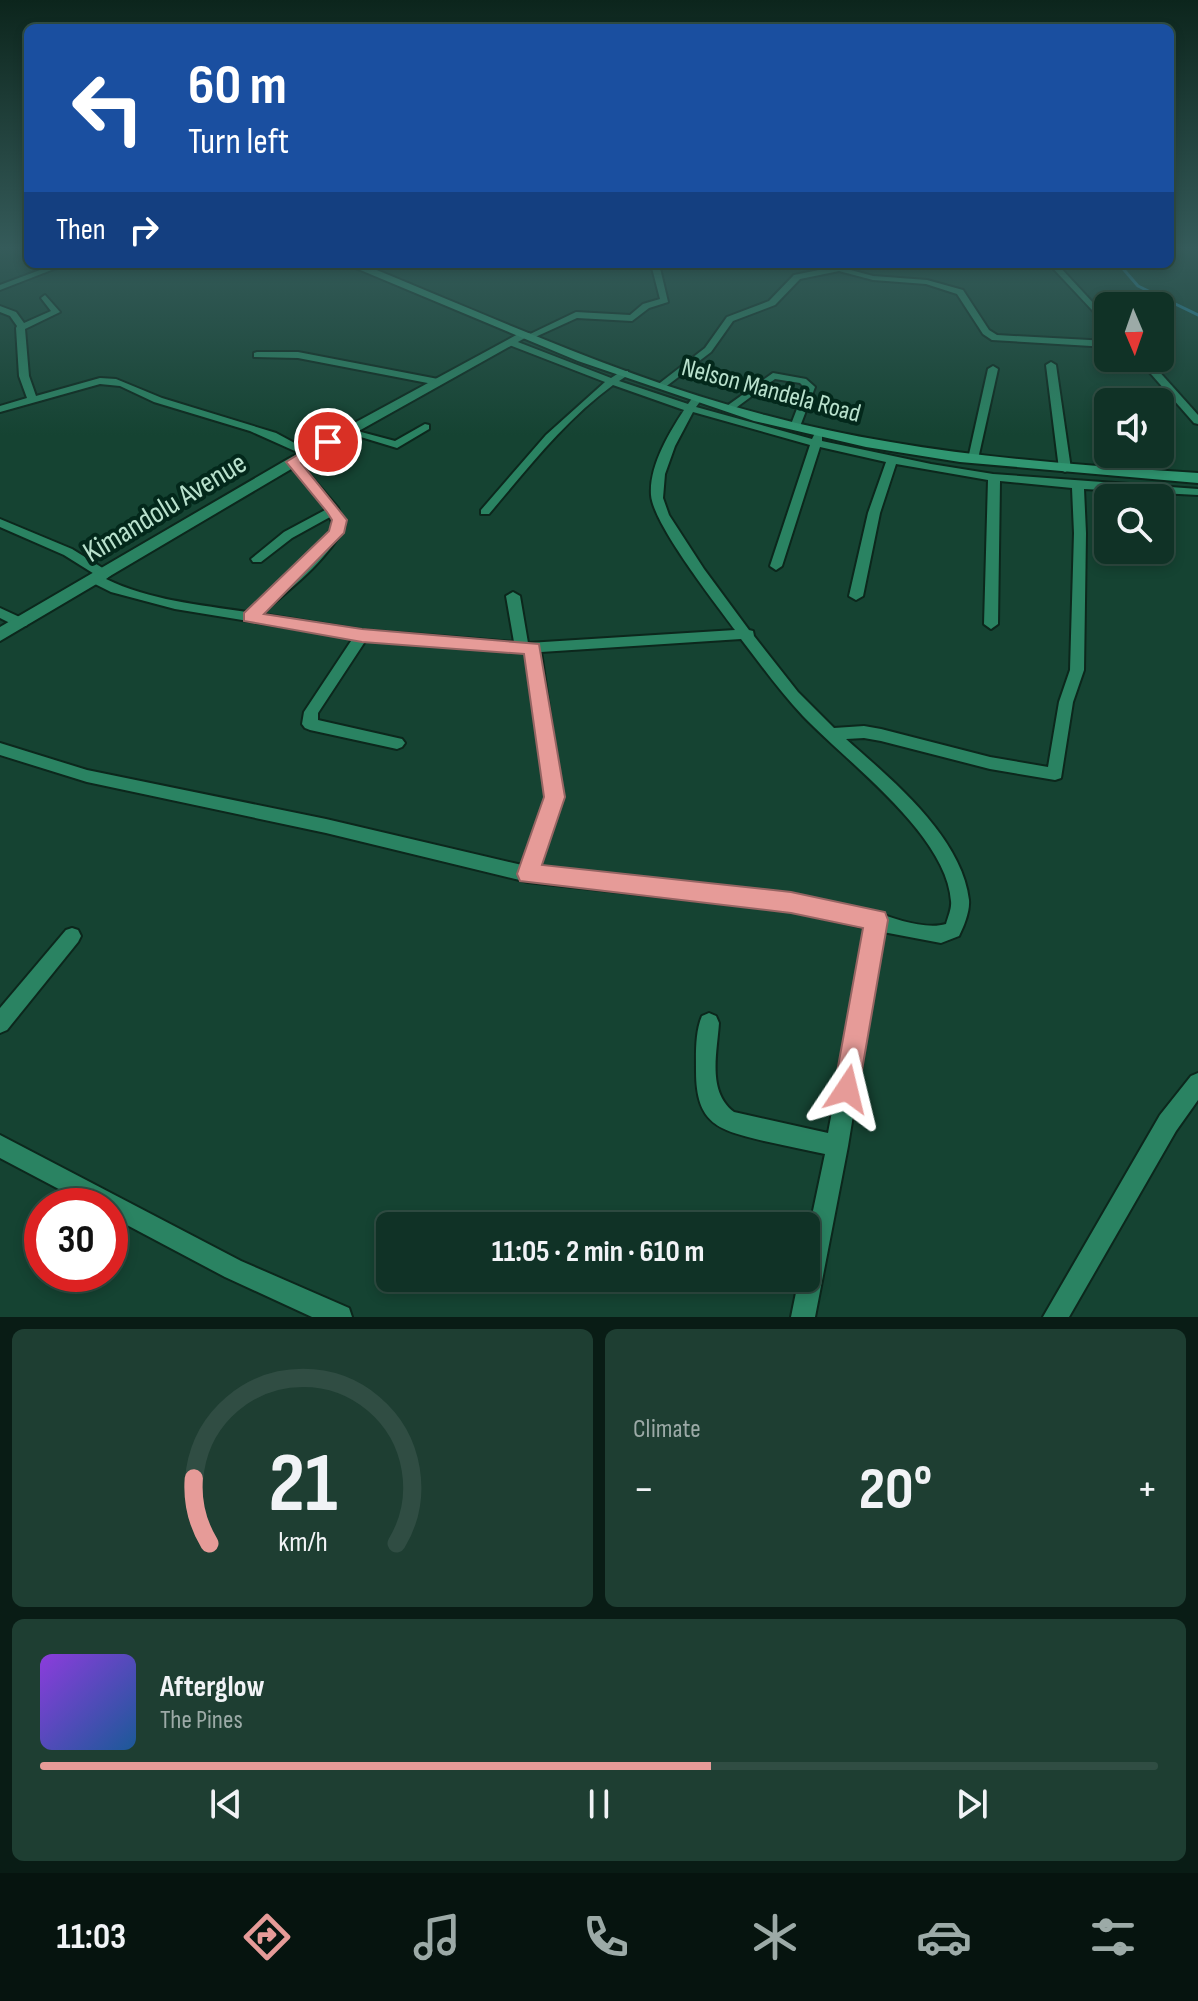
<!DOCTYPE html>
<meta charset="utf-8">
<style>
:root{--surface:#103226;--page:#1e3e32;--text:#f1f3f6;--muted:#9caaa7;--line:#304d43;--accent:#e69b98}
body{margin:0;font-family:"Sofia Sans Condensed",sans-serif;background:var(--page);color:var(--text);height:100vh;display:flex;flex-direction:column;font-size:30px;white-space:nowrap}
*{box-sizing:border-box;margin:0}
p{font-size:26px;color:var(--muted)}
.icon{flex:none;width:44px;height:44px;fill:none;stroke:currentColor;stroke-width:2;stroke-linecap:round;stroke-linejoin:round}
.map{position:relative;height:1317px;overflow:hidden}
.drawer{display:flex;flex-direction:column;gap:12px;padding:12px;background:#091c15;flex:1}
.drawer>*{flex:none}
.banner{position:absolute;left:24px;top:24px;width:1150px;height:244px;border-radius:12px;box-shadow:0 4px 12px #0003,0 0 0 2px var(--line);background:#1a4fa0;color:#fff;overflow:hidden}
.needle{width:52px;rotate:178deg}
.fabs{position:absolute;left:1094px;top:292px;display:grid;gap:16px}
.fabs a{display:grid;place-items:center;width:80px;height:80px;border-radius:12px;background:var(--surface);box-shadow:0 4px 12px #0003,0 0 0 2px var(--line);font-size:40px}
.speed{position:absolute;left:24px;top:1188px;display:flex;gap:16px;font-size:40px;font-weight:700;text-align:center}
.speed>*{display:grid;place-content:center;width:104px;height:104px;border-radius:50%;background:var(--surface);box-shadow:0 4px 12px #0003,0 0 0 2px var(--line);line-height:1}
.speed .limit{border:12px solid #d22;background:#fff;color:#111}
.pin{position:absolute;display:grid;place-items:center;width:68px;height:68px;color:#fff;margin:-34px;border:4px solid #fff;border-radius:50%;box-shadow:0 2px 8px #0007}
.me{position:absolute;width:88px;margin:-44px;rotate:10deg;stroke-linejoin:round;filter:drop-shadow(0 0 6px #0008)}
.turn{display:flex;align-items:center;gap:28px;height:168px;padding:0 32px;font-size:36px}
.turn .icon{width:104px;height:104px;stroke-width:2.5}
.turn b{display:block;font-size:56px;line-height:68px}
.then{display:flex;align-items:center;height:76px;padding:0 32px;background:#0003;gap:16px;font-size:30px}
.big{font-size:60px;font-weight:700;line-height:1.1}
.drawer .card{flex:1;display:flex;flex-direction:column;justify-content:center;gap:12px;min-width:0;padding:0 28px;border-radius:12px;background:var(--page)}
.drawer .dial{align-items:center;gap:0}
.dial svg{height:208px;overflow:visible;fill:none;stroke:var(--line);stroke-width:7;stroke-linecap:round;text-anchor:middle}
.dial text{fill:var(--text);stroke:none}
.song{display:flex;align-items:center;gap:24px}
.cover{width:96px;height:96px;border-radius:12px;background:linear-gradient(135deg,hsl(270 70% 55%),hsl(210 70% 35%))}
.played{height:8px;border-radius:4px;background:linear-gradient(90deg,var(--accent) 60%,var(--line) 60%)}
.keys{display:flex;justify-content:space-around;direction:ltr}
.heat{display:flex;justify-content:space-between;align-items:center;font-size:44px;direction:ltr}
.drawer .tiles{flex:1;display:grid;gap:12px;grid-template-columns:1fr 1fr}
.card:last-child{grid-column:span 2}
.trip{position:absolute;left:376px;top:1212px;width:444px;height:80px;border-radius:12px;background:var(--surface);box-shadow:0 4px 12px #0003,0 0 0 2px var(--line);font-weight:700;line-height:80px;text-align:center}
.tabs{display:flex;height:128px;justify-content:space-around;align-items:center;background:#06140f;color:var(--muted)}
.tabs .icon{width:56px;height:56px}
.tabs .selected{color:var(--accent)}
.tabs b{font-size:36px;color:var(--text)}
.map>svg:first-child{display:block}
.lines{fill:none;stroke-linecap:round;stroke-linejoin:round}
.stream{stroke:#2989a8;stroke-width:3}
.minor-casing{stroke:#0c271c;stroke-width:4}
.tertiary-casing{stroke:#0c271c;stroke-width:4}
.secondary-casing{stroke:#0c271c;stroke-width:4}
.minor{fill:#2a8362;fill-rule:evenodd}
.tertiary{fill:#2a8362;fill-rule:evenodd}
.secondary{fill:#309671;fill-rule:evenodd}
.route{fill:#e69b98;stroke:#966563;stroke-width:2}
.labels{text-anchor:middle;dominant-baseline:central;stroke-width:8;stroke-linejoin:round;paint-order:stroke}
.far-street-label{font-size:26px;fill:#b9e1cd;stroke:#03281b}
.street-label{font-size:30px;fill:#b9e1cd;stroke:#03281b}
</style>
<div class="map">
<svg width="1198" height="1317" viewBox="0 0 1198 1317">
<rect width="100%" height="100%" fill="#154332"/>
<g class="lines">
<path class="stream" d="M 1119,264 L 1138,286 L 1198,315"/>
<g class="minor-casing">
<g id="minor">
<path d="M 56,264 L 67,264 L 0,290 L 0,285 Z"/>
<path d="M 651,264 L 659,264 L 668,302 L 649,308 L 632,321 L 577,318 L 533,338 L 526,336 L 576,312 L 630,315 L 643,304 L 660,299 Z"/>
<path d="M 849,264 L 970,264 L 966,266 L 857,267 L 847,269 L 873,276 L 927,280 L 963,290 L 989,330 L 997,335 L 1108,341 L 1108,347 L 992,340 L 983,334 L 957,294 L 926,284 L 873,280 L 839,271 L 800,279 L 775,305 L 733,321 L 711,352 L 664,388 L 656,386 L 705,348 L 727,317 L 769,301 L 794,275 Z"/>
<path d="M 1049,264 L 1057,264 L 1108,319 L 1108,327 Z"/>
<path d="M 45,295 L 60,312 L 25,329 L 29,376 L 36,396 L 100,378 L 116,379 L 162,398 L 276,433 L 315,454 L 314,456 L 306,456 L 250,431 L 154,402 L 120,386 L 100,384 L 0,412 L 0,406 L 27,398 L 19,376 L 16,328 L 17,326 L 10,316 L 0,312 L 0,306 L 16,312 L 24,323 L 51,311 L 41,298 Z"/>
<path d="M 510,339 L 611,378 L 622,371 L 628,371 L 628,375 L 619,381 L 688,404 L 693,397 L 701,397 L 702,399 L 696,407 L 812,439 L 814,435 L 822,435 L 822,441 L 931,464 L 993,474 L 1198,489 L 1198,495 L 1084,489 L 1086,533 L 1084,670 L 1073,702 L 1061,778 L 1055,780 L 990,769 L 881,741 L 864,738 L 846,739 C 891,779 962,837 969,900 C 970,911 964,926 959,936 L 941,943 L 883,932 L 848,1146 L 815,1317 L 791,1317 L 799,1278 L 806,1278 L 806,1244 L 825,1154 C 804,1150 784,1145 764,1141 C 719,1130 696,1125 696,1071 C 696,1054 695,1032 702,1016 L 709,1013 L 716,1016 L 719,1023 C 717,1053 707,1092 734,1112 L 828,1133 L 866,928 L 791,911 L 528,882 L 326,833 L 87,782 L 0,755 L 0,743 L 87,770 L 326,819 L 522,865 L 546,797 L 527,652 L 366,640 L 318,713 L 318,720 L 402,739 L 405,743 L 402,747 L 397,749 L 310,730 L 305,728 L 302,724 L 304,712 L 353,638 L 175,609 L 111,592 L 91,582 L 90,579 L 96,575 L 64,555 L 0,527 L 0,519 L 72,549 L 109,572 L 111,575 L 106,579 C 149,600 200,605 247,612 C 278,586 313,562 333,526 L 330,517 L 292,538 L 261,562 L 253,562 L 251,559 L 284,532 L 327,509 L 288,462 L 293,459 L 297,460 L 338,508 L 345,526 C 325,563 292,587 261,614 L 362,630 L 514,642 L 506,596 L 513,592 L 520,596 L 528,643 L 735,630 C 716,604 653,524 651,495 C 649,466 669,433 684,410 L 613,385 C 565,420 527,469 489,514 L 481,514 L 481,510 L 546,435 L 605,382 L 507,344 L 505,342 ZM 693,412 L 810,445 L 770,566 L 776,570 L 782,566 L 820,447 L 886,462 L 868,513 L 849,596 L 856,600 L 863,596 L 880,513 L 896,464 L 988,480 L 984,624 L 991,629 L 998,624 L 1000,481 L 1072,488 L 1074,533 L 1070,670 L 1059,702 L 1048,767 L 990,757 L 881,729 L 864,726 L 834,728 L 798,692 L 754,636 L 753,631 L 749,630 L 704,569 L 669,515 L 663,498 L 665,474 L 675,446 ZM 741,639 C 761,665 781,693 803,716 C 847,762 947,835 951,901 C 952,908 948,917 946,924 C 926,930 894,919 876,912 L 873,913 L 791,895 L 539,868 L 562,797 L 541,652 Z"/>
<path d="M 257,352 L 298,352 L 438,379 L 443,382 L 438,385 L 298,358 L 254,357 L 254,353 Z"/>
<path d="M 1137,358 L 1147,358 L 1198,415 L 1198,424 L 1194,423 Z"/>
<path d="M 1051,362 L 1056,365 L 1071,469 L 1065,472 L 1059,469 L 1046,365 Z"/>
<path d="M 993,366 L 998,369 L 978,459 L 973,462 L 968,459 L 988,369 Z"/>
<path d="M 773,373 L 806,379 L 815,387 L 799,429 L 795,430 L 790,427 L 805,388 L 800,383 L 775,379 L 733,410 L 724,408 Z"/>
<path d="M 425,424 L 429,425 L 429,429 L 397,448 L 341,431 L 346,428 L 395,441 Z"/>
<path d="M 0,608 L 26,620 L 28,623 L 26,626 L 16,626 L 0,618 Z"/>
<path d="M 72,928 L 78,930 L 81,936 L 78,942 L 7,1030 L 0,1033 L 0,1008 L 66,930 Z"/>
<path d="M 1198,1073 L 1198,1100 L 1176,1131 L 1069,1317 L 1043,1317 L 1160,1115 L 1191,1076 Z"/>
<path d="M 0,1135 L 241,1261 L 349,1308 L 352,1317 L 312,1317 L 225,1277 L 110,1216 L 110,1206 L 91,1206 L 0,1158 Z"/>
</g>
</g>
<g class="tertiary-casing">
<path id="tertiary" d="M 522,332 L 532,334 L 298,465 L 0,641 L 0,627 L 288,459 Z"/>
</g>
<g class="secondary-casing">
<path id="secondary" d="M 346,264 L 362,264 C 495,318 626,379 765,415 C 906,453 1053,464 1198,473 L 1198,483 L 960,462 L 866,447 L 754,421 L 578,361 Z"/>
</g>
<use href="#minor" class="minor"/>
<use href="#tertiary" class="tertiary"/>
<use href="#secondary" class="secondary"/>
</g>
<linearGradient id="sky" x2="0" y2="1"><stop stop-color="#0c251c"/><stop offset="0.57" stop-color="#355b5a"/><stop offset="1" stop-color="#355b5a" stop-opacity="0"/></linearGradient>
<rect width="1198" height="435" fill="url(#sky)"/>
<path class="route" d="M 323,439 L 335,442 L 301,463 L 347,520 L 344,533 L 264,614 L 362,629 L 539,644 L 565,797 L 542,865 L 791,892 L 885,912 L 888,920 L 857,1099 L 847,1103 L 837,1099 L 834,1089 L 863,928 L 791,913 L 520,881 L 517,874 L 544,797 L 524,654 L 362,642 L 244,621 L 244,613 L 329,531 L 332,520 L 327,512 L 286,462 Z"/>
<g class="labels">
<g class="far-street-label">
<text transform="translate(771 391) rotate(15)">Nelson Mandela Road</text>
</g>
<g class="street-label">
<text transform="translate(165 508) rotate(-31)">Kimandolu Avenue</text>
</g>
</g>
</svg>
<div class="fabs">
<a><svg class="needle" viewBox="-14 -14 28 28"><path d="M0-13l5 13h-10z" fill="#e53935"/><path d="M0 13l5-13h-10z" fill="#9caaa7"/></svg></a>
<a><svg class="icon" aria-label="sound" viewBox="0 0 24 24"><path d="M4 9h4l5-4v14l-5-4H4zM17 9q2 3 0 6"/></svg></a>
<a><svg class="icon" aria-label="search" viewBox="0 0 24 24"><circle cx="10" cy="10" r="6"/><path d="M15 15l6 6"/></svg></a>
</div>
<div class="speed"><div class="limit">30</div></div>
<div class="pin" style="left:328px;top:442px;background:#d93025"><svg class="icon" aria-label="arrive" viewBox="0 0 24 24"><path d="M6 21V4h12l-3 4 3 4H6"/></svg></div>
<svg class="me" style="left:847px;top:1089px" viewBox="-20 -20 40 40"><path d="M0-17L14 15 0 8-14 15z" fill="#e69b98" stroke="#fff" stroke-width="4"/></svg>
<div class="trip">11:05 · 2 min · 610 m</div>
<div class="banner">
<div class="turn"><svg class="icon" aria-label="left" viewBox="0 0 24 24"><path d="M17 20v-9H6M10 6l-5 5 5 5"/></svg><div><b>60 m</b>Turn left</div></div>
<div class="then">Then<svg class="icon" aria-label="right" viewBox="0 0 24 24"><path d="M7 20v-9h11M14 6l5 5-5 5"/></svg></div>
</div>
</div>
<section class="drawer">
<div class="tiles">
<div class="card dial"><svg viewBox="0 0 100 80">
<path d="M14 69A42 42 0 1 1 86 69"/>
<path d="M14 69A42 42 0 0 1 8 44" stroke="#e69b98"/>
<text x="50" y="56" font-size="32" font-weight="700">21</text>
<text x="50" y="72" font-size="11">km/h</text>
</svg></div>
<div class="card"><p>Climate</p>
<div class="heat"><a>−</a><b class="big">20°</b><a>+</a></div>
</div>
<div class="card">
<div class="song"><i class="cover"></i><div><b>Afterglow</b><p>The Pines</p></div></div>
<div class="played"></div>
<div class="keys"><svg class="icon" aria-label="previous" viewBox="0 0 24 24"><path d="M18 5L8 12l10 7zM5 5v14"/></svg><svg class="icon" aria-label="pause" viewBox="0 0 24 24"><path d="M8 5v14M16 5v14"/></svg><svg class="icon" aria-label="next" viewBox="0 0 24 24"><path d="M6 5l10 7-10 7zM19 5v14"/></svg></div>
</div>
</div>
</section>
<nav class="tabs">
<b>11:03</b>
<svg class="icon selected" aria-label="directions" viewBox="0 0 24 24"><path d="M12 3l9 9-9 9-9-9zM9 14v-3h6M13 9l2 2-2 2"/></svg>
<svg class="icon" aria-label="music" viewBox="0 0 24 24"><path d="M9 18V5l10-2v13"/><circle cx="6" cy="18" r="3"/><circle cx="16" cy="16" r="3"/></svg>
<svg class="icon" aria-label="phone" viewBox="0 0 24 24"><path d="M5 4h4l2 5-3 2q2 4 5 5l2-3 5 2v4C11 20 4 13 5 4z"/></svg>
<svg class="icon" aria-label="climate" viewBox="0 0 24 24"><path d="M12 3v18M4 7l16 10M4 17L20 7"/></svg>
<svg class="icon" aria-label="car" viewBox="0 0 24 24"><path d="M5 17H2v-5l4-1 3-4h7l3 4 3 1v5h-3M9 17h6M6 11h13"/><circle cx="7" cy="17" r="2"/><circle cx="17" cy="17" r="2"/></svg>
<svg class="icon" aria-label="filters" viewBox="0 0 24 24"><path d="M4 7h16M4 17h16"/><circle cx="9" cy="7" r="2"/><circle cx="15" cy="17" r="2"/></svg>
</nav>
